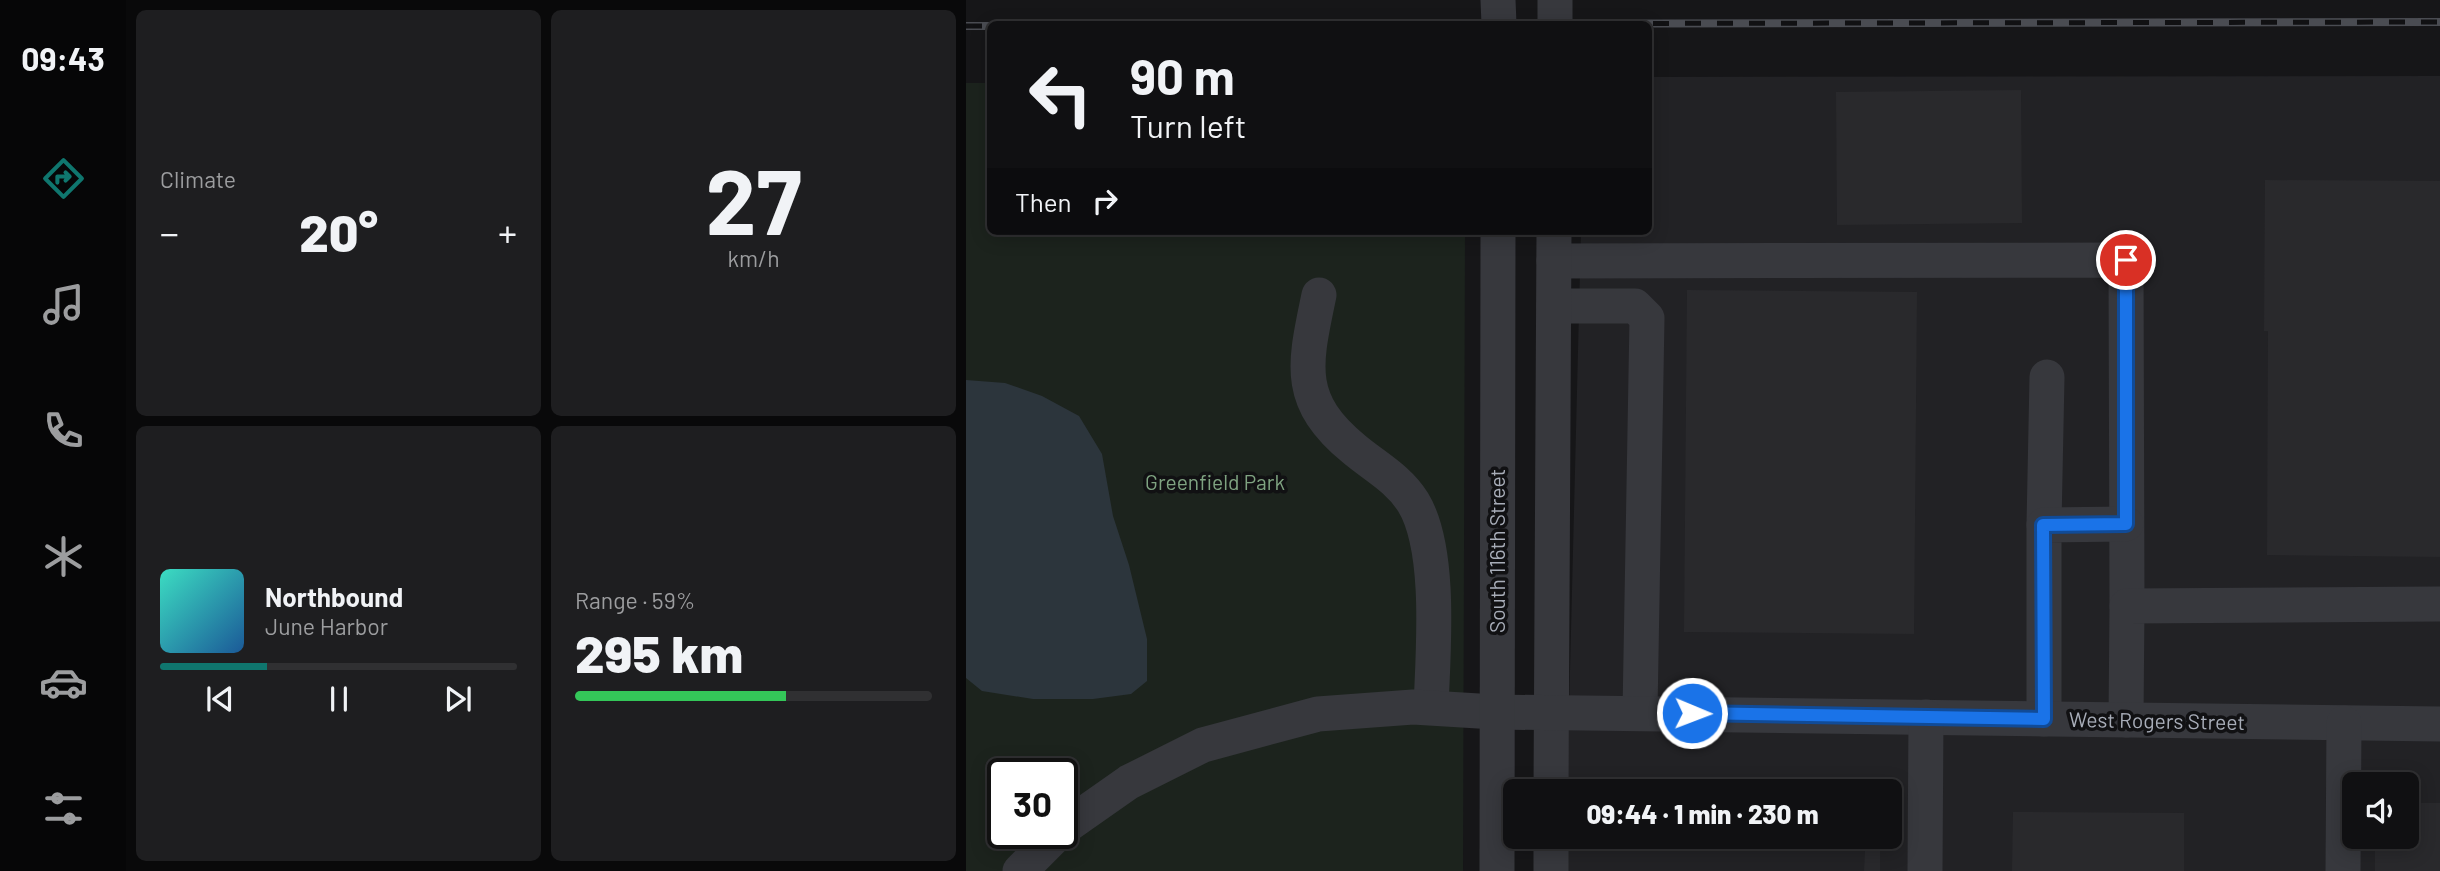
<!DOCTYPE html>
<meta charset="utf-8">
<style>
:root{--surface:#101012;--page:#1e1e20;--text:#f1f3f6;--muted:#9c9d9f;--line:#303032;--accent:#0f766e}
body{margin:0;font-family:Barlow,sans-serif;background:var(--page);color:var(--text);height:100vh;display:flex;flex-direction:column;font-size:26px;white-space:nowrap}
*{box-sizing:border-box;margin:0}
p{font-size:23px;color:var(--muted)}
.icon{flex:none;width:38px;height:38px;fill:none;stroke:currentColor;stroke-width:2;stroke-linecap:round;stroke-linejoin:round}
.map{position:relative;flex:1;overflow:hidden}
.details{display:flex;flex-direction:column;gap:10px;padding:10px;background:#09090a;width:840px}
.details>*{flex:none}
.guide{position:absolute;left:21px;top:21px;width:665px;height:214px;border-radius:10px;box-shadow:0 4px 18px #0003,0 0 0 2px var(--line);background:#101012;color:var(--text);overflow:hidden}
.controls{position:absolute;left:1376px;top:772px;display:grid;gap:14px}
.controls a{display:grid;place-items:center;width:77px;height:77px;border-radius:10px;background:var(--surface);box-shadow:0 4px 18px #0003,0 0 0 2px var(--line);font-size:35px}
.speed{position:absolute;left:21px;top:758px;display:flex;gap:14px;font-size:35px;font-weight:700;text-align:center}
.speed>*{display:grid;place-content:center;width:91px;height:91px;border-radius:50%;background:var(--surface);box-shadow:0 4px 18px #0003,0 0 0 2px var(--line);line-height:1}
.speed .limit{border:4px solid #111;border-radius:10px;background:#fff;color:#111}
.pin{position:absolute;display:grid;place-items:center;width:60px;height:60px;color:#fff;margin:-30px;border:4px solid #fff;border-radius:50%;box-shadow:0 2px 7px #0007}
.me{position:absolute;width:77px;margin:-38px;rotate:91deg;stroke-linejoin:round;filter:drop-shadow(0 0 5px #0008)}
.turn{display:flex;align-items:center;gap:24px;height:147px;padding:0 28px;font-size:32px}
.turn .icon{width:91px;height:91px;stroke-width:2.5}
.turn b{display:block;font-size:49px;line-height:60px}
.then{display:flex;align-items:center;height:66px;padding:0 28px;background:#0003;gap:14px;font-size:26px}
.big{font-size:52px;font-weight:800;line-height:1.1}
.details .card{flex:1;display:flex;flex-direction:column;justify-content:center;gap:10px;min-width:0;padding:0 24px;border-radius:10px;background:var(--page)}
.details .dial{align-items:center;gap:0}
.dial b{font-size:91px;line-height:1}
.song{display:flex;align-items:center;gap:21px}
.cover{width:84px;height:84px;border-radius:10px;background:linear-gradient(135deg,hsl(170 70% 55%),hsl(210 70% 35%))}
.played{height:7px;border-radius:4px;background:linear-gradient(90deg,var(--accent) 30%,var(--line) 30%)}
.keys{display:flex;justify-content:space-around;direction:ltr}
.heat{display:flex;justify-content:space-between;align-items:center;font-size:38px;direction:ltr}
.charge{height:10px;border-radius:5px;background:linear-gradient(90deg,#34c759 59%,var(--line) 0)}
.details .tiles{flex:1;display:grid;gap:10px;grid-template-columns:repeat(2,1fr)}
.trip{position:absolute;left:537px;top:779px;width:399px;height:70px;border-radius:10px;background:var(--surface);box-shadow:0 4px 18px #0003,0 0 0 2px var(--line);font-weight:800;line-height:70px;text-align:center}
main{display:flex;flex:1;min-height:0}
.menu{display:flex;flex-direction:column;width:126px;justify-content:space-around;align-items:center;background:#060607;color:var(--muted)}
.menu .icon{width:49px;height:49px}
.menu .selected{color:var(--accent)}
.menu b{font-size:32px;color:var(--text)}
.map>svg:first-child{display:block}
.built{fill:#222225;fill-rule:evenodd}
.green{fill:#1c231d;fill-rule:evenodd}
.water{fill:#2c353c}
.building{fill:#29292c}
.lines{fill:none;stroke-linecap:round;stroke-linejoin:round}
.minor{stroke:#37383d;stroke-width:35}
.rail-casing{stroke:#4a4c52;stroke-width:8}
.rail{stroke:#111113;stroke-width:5;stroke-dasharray:16;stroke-linecap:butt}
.route-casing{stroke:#114b97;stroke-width:18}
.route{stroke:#1a73e8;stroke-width:12}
.labels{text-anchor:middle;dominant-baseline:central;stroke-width:7;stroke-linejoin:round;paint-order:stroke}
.park-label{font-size:21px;fill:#7fa381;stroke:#111113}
.street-label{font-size:21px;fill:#a8adb8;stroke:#111113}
</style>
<main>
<nav class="menu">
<b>09:43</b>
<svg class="icon selected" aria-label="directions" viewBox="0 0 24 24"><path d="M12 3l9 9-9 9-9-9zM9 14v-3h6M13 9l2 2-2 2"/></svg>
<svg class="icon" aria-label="music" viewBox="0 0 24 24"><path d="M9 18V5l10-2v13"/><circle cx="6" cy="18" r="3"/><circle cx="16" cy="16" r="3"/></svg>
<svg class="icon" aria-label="phone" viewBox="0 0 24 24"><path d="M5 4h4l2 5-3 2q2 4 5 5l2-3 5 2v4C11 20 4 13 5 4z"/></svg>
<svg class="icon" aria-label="climate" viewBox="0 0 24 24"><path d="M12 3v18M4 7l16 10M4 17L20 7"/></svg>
<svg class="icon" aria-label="car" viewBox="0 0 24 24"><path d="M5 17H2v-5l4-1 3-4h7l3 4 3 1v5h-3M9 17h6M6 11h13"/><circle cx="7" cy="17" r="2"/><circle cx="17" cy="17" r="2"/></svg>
<svg class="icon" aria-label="filters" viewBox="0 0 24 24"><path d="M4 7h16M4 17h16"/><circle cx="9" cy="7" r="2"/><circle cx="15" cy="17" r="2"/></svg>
</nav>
<section class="details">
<div class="tiles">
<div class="card"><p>Climate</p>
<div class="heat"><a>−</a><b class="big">20°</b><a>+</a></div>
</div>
<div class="card dial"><b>27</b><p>km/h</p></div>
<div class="card">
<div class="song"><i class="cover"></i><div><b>Northbound</b><p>June Harbor</p></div></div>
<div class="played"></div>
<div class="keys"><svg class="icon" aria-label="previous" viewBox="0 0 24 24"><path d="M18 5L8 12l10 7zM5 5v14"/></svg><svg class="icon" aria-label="pause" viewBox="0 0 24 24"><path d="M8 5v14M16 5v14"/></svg><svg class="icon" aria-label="next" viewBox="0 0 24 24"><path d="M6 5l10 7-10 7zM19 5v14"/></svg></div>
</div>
<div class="card"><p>Range · 59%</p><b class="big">295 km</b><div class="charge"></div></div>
</div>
</section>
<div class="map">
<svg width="1474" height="871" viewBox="0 0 1474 871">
<rect width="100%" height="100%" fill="#161618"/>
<path class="built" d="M 1474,76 L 1474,871 L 599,871 L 600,837 L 924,836 L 924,791 L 601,791 L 615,231 L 682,231 L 683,77 ZM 1388,784 L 1440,784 L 1440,836 L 1388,836 Z"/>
<path class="green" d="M 0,83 L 24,83 L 24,231 L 499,231 L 497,871 L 0,871 ZM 37,774 L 96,774 L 96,833 L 37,833 Z"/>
<path class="water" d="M 0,380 L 39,383 L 76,396 L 113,416 L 136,454 L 147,516 L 163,565 L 181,639 L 181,681 L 165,694 L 127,699 L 67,699 L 16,691 L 0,678 Z"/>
<g class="building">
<path d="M 1055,90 L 1056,223 L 871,225 L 870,92 Z"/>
<path d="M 1299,180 L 1474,181 L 1474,557 L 1301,555 L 1302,331 L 1298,331 Z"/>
<path d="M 721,290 L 951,292 L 948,634 L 718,632 Z"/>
<path d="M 1440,803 L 1474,803 L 1474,871 L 1409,871 L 1409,836 L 1440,836 Z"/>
<path d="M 1047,812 L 1218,813 L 1218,871 L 1046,871 Z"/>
<path d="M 899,851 L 914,851 L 914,871 L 898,871 Z"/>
</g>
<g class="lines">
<g class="minor">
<path d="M 532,0 L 533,24"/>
<path d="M 589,24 L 589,0"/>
<path d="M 588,261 L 1160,260 L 1161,606"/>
<path d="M 353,295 C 339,363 328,400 388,449 C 408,466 432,478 447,502 C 476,549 467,653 465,707"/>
<path d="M 588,306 L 669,306 L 681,318 L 674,712"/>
<path d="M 1078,525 L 1081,377"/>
<path d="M 1078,719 L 1078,525 L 1160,524"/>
<path d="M 1160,720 L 1161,606 L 1474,604"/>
<path d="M 585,791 L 588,231"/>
<path d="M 96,829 L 163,782 L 237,745 L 352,714 L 447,707 L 529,712 L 1474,724"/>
<path d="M 585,836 L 585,871"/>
<path d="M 54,871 L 92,833"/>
<path d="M 531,871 L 532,231"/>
<path d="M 959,871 L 960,717"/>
<path d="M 1377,871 L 1378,723"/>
</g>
<g class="rail-casing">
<g id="rail">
<path d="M 367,24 L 1474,22"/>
<path d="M 0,26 L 24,26"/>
</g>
</g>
<use href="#rail" class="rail"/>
</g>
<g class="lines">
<g class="route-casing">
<path id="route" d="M 726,713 L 1078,719 L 1077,525 L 1160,524 L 1160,260"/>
</g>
<use href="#route" class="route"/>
</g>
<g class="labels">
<g class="park-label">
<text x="249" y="481">Greenfield Park</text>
</g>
<g class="street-label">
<text transform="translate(530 551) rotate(-90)">South 116th Street</text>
<text transform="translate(1191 720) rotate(1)">West Rogers Street</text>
</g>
</g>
</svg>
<div class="controls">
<a><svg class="icon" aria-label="sound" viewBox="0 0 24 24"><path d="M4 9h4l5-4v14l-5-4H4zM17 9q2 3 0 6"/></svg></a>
</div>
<div class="speed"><div class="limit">30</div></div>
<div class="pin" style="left:1160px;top:260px;background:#d93025"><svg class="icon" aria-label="arrive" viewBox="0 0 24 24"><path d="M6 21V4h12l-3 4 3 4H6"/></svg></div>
<svg class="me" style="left:726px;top:713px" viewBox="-20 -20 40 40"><circle r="17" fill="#1a73e8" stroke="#fff" stroke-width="3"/><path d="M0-11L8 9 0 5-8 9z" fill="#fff"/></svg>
<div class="trip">09:44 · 1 min · 230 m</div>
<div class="guide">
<div class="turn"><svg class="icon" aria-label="left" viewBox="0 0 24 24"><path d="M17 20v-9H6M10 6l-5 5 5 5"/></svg><div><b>90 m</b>Turn left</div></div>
<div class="then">Then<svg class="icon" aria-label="right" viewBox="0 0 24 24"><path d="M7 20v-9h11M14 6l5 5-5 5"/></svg></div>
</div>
</div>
</main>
